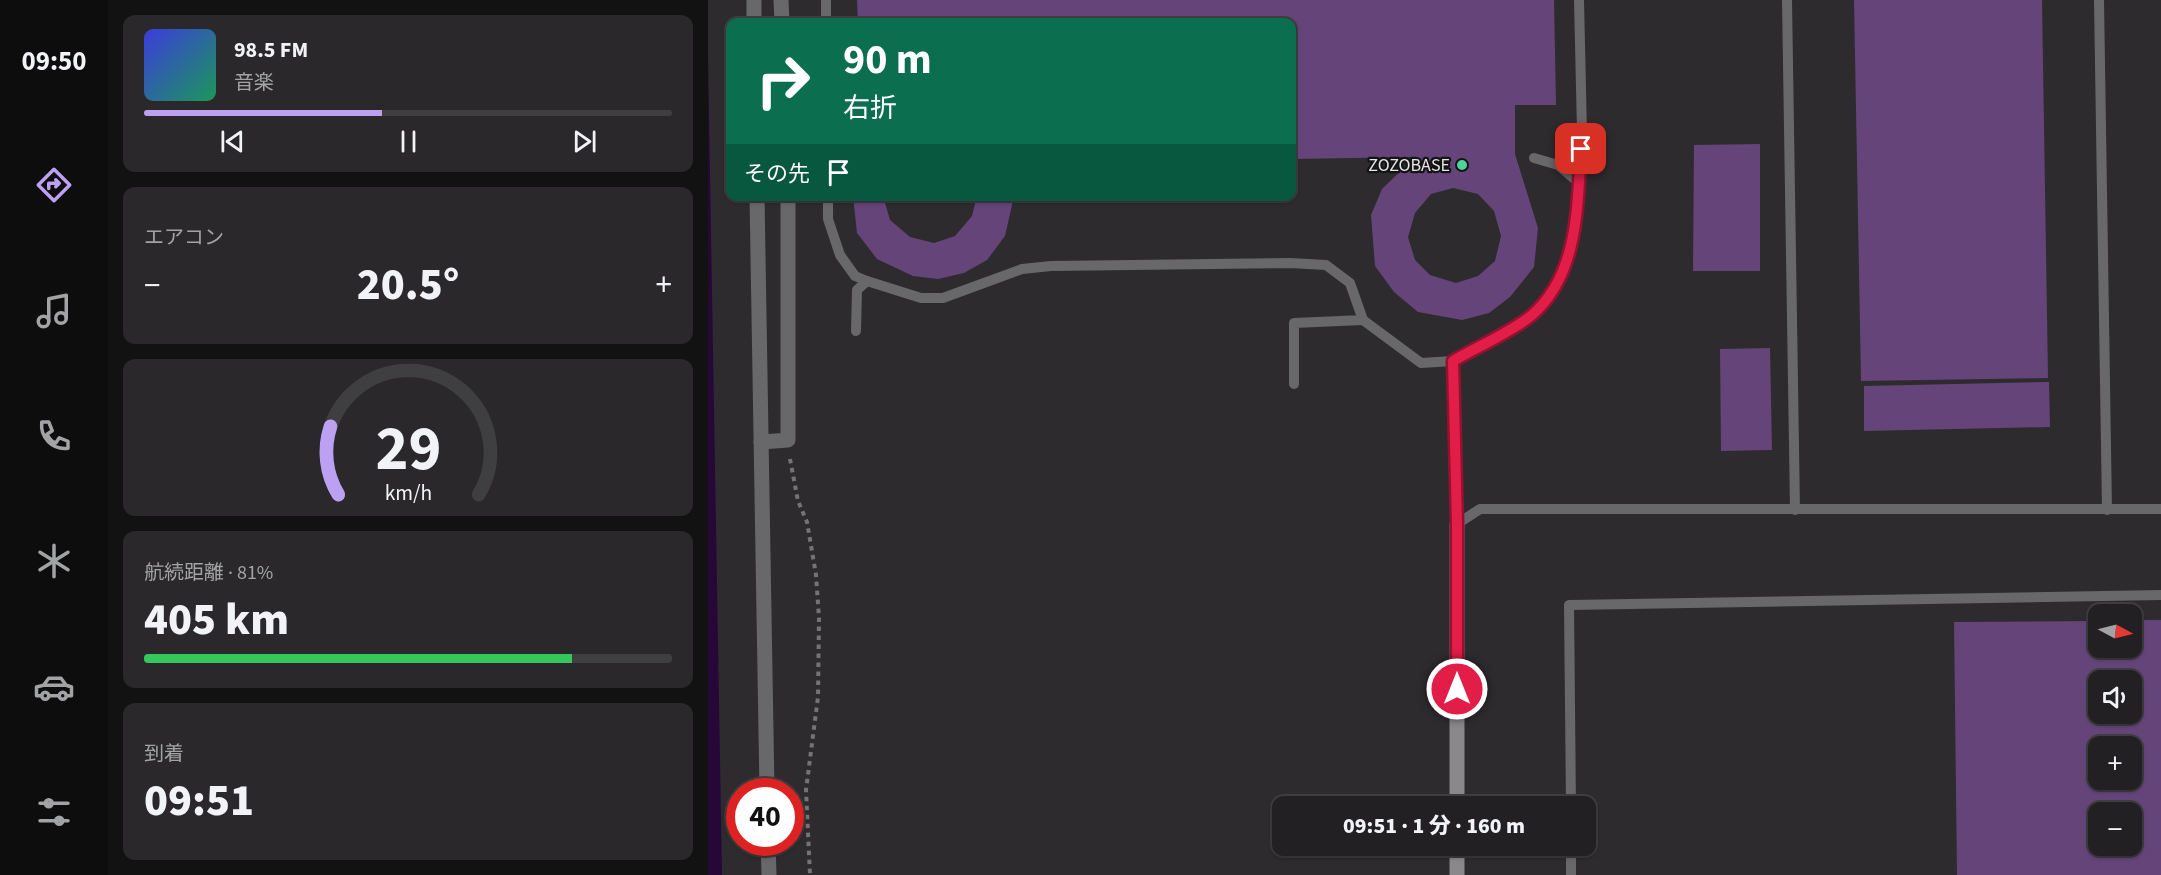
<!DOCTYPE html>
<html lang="ja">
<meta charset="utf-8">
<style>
:root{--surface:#222022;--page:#2a282a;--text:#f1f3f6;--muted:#a2a3a5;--line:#3f3e40;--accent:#bca0f2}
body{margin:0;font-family:"Source Sans 3","Noto Sans JP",sans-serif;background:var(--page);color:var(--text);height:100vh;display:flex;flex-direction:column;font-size:22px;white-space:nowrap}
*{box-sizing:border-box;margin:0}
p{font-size:20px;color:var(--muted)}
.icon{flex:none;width:33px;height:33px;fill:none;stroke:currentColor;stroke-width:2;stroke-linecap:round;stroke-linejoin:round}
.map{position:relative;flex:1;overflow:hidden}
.side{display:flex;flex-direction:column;gap:15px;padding:15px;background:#131213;width:600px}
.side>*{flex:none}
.banner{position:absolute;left:18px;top:18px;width:570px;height:183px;border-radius:12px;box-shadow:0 2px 4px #0004,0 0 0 2px var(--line);background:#0b6e4f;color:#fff;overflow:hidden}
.needle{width:39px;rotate:97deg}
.tools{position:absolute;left:1380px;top:604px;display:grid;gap:12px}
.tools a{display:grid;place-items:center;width:54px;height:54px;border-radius:12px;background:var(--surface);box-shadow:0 2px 4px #0004,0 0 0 2px var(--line);font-size:30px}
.speed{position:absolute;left:18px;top:778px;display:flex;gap:12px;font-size:30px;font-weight:700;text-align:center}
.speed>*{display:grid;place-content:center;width:78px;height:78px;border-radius:50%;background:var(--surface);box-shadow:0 2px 4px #0004,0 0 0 2px var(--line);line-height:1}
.speed .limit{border:9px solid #d22;background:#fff;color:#111}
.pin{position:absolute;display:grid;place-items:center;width:51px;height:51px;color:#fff;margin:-26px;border-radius:12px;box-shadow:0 3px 9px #0006}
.me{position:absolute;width:66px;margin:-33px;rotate:0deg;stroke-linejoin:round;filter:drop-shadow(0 0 4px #0008)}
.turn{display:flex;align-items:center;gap:21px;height:126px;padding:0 18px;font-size:27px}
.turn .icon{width:78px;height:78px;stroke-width:2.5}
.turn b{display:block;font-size:42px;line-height:51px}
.then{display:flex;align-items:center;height:57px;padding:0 18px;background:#0003;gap:12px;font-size:22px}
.big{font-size:45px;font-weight:800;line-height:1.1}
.side .tile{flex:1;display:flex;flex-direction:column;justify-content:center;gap:9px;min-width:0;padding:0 21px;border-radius:12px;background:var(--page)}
.side .dial{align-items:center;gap:0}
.dial svg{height:156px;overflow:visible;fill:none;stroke:var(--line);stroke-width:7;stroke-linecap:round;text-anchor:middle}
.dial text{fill:var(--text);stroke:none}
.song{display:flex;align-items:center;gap:18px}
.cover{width:72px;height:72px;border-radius:9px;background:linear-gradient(135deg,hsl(240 70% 55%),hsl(150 70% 35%))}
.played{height:6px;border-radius:3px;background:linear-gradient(90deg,var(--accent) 45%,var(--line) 45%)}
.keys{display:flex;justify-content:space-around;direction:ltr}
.heat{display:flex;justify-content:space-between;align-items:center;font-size:33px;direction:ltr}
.charge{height:9px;border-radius:4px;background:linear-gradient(90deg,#34c759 81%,var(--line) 0)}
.trip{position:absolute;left:564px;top:796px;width:324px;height:60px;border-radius:12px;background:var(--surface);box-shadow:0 2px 4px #0004,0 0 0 2px var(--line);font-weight:800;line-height:60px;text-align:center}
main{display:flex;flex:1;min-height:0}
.tabs{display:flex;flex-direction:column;width:108px;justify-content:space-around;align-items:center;background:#0e0d0e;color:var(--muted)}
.tabs .icon{width:42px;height:42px}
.tabs .current{color:var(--accent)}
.tabs b{font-size:27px;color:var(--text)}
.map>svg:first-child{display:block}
.water{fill:#270638}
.building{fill:#65447a;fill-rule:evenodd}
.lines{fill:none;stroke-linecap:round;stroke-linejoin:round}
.path{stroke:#757376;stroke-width:4;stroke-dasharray:4.5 4.5;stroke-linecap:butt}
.lane{stroke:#686769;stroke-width:10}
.street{stroke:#686769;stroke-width:15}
.secondary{stroke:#8a888b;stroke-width:15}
.route-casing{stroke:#92132f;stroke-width:15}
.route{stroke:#e11d48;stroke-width:10}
.poi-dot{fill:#4ed399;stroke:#151415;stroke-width:2}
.labels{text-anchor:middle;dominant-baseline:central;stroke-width:4.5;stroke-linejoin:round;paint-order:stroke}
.poi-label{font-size:18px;fill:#e5e4e6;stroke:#151415;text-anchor:end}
</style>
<main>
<nav class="tabs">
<b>09:50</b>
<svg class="icon current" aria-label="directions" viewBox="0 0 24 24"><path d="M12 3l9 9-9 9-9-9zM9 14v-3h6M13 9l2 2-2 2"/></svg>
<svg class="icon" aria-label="music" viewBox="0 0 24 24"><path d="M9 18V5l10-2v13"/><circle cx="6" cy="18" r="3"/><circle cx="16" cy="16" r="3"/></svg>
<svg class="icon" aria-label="phone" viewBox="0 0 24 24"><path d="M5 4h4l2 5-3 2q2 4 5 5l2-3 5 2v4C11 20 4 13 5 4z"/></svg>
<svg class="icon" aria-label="climate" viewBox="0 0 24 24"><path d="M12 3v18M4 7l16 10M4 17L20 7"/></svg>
<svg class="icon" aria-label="car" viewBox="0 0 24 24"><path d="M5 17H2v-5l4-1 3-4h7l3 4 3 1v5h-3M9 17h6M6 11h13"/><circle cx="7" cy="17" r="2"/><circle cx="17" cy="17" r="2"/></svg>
<svg class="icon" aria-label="filters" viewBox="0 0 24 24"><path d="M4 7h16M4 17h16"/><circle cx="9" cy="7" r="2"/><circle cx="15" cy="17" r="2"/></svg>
</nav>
<section class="side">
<div class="tile">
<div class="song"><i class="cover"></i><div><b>98.5 FM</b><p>音楽</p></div></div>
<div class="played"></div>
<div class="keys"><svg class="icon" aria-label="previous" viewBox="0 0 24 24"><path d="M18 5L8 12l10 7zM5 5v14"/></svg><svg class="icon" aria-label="pause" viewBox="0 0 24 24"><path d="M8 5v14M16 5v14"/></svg><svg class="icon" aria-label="next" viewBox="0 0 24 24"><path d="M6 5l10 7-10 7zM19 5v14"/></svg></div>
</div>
<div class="tile"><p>エアコン</p>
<div class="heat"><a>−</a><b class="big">20.5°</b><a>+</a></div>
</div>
<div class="tile dial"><svg viewBox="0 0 100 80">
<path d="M14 69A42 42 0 1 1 86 69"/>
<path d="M14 69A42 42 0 0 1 10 34" stroke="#bca0f2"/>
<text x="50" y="56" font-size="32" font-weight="700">29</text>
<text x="50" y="72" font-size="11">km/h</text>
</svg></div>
<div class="tile"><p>航続距離 · 81%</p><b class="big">405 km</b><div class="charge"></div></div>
<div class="tile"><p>到着</p><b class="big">09:51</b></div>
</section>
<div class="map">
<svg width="1453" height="875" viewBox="0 0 1453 875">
<rect width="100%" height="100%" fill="#2d2b2e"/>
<path class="water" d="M 0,58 L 13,820 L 14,875 L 0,875 Z"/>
<g class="building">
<path d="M 149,0 L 846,0 L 848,105 L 807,105 L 807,154 L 830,228 L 826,267 L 802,297 L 781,313 L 754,320 L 710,312 L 686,292 L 667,266 L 663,215 L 674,189 L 707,157 L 584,159 L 584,22 L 150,22 ZM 745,188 L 770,194 L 786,211 L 793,236 L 787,261 L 770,276 L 748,283 L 722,275 L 707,260 L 700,237 L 707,213 L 723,194 Z"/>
<path d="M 1146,0 L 1334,0 L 1340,378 L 1153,381 Z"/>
<path d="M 1052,144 L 1052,271 L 985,271 L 986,145 Z"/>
<path d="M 145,196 L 175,196 L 182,220 L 202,237 L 226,243 L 247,236 L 264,216 L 269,196 L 306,196 L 297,236 L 279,260 L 256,273 L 230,279 L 205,276 L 169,259 L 149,233 Z"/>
<path d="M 1062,348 L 1064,450 L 1013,451 L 1012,349 Z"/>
<path d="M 1341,382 L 1342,427 L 1156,431 L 1156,386 Z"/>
<path d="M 1424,620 L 1453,620 L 1453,875 L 1249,875 L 1246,622 L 1390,621 L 1390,648 L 1424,648 ZM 1390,681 L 1424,681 L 1424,714 L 1390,714 ZM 1390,747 L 1424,747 L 1424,780 L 1390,780 ZM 1390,813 L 1424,813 L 1424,846 L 1390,846 Z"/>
</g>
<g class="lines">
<path class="path" d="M 82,459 L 90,501 L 99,522 L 108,575 L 111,618 L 110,697 L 98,790 L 102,875"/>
<g class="lane">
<path d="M 118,0 L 118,22"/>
<path d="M 1079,0 L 1087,510"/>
<path d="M 1391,0 L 1399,510"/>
<path d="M 826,158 L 850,165 L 871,183"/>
<path d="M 120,196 L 120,219 L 132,255 L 147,276 L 159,281 L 213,298 L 235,298 L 314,269 L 343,266 L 582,263 L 618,265 L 642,283 L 655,320 L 586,323 L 586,384"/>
<path d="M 655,320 L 713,363 L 745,361 L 749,524"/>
<path d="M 148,331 L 149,290 L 159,281"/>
<path d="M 745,361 L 823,315 L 851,283 L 867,234 L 874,132 L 871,0"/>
<path d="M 749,524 L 772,509 L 1453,509"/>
<path d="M 863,807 L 861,605 L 1453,595"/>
<path d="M 863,846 L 863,875"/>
</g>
<g class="street">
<path d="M 46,0 L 46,22"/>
<path d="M 73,0 L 74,22"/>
<path d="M 49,196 L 59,792"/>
<path d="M 53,442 L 80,440 L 80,196"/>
<path d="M 60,843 L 61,875"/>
</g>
<g class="secondary">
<path d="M 749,524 L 749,807"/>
<path d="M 749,846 L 749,875"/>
</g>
</g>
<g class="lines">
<g class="route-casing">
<path id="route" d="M 749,689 L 749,524 L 745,361 C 767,348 805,331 824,315 C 871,274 869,206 873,149"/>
</g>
<use href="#route" class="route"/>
</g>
<circle class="poi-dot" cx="754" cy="165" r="6"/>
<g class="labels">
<g class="poi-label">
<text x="742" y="165">ZOZOBASE</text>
</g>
</g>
</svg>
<div class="tools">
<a><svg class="needle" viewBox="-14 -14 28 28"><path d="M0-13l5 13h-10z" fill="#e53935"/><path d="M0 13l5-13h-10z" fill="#a2a3a5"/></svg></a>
<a><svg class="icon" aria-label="sound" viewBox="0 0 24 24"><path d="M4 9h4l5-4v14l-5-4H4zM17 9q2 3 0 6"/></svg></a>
<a>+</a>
<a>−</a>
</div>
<div class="speed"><div class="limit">40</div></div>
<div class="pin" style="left:873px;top:149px;background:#d93025"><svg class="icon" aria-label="arrive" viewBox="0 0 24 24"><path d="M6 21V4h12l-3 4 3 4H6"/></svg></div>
<svg class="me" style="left:749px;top:689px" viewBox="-20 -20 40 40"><circle r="17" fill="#e11d48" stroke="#fff" stroke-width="3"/><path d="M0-11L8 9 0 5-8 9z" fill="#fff"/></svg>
<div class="trip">09:51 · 1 分 · 160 m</div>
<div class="banner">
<div class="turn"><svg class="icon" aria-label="right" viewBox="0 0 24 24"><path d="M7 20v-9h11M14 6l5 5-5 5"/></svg><div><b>90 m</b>右折</div></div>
<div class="then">その先<svg class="icon" aria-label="arrive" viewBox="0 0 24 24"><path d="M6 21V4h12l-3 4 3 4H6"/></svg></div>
</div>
</div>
</main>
